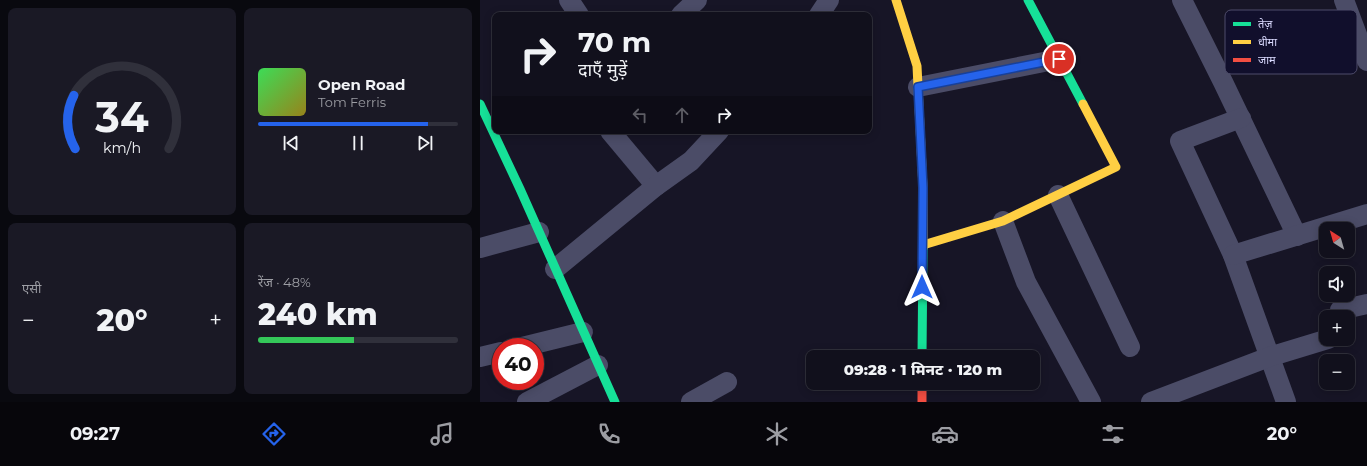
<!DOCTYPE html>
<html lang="hi">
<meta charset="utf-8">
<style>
:root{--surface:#11101c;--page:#1a1925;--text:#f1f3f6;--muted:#9c9da3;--line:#30303b;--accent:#2563eb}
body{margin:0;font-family:Montserrat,"Noto Sans Devanagari",sans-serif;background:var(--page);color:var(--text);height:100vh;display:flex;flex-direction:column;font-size:15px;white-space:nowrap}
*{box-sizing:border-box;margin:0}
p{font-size:13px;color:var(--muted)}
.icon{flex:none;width:22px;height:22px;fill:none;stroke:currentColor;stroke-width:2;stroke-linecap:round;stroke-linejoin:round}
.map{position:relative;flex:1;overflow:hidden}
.drawer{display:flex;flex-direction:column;gap:8px;padding:8px;background:#09090f;width:480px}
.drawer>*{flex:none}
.hud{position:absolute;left:12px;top:12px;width:380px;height:122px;border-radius:8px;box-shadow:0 2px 10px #0003,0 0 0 1px var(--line);background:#11101c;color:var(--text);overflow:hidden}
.needle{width:26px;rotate:323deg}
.fabs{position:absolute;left:839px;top:222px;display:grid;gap:8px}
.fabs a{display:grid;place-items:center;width:36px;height:36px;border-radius:8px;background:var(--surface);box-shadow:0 2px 10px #0003,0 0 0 1px var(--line);font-size:20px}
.speed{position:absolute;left:12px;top:338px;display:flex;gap:8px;font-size:20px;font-weight:700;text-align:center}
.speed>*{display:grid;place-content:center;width:52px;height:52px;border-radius:50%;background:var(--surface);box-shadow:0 2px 10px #0003,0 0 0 1px var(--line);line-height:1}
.speed .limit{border:6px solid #d22;background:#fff;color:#111}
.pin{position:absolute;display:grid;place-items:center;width:34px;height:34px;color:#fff;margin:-17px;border:2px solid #fff;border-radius:50%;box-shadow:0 1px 4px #0007}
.me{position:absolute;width:44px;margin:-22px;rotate:0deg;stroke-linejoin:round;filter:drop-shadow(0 0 3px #0008)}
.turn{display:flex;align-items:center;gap:14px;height:84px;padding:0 20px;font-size:18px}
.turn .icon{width:52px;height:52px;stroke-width:2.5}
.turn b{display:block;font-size:28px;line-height:34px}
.lanes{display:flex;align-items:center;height:38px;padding:0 20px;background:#0003;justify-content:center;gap:20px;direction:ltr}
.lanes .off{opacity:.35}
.big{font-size:30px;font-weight:800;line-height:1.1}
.drawer .tile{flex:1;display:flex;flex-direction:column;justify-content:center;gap:6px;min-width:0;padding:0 14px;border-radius:8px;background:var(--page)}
.drawer .dial{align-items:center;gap:0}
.dial svg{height:104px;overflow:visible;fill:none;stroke:var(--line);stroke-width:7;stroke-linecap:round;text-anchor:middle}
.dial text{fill:var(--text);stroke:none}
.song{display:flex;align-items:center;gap:12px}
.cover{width:48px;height:48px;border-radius:6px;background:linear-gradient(135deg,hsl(130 70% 55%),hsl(50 70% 35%))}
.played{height:4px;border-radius:2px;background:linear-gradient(90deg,var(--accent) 85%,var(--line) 85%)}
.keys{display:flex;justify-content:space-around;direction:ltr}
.heat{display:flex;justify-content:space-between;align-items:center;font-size:22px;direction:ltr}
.charge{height:6px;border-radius:3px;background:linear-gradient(90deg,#34c759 48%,var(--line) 0)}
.drawer .tiles{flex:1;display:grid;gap:8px;grid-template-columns:repeat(2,1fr)}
.trip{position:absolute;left:326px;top:350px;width:234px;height:40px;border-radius:8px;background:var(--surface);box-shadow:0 2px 10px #0003,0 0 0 1px var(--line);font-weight:800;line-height:40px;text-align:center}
.menu{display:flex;height:64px;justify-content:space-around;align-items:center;background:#07060b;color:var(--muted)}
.menu .icon{width:28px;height:28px}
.menu .active{color:var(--accent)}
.menu b{font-size:18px;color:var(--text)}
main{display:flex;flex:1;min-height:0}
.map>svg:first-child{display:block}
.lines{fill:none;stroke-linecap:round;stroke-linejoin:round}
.street{stroke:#4b4c67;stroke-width:20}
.fast{stroke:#16e098;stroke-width:9}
.slow{stroke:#ffcf43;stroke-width:9}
.jam{stroke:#f24e42;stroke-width:9}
.route-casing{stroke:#184099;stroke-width:10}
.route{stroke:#2563eb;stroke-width:7}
.key{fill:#110f2c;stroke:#4e4c6b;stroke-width:1}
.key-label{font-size:11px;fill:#dbdbff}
</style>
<main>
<section class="drawer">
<div class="tiles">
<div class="tile dial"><svg viewBox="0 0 100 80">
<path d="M14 69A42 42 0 1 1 86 69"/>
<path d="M14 69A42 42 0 0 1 13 28" stroke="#2563eb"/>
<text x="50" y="56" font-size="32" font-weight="700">34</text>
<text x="50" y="72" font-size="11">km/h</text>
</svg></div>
<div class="tile">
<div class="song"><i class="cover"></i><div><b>Open Road</b><p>Tom Ferris</p></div></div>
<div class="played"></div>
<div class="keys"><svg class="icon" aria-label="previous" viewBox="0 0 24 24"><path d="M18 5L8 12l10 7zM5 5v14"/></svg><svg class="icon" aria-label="pause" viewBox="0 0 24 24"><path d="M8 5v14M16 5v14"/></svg><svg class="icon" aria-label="next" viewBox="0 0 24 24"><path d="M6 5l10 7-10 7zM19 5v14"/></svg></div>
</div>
<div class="tile"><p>एसी</p>
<div class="heat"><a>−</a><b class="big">20°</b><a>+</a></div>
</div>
<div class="tile"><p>रेंज · 48%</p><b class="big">240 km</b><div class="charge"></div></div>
</div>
</section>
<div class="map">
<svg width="887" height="402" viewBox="0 0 887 402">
<rect width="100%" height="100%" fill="#171526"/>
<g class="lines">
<g class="street">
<path d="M 89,0 L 99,15"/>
<path d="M 702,0 L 743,82 L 817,236"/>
<path d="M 864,0 L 887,61"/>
<path d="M 201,15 L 217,0"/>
<path d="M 339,15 L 349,0"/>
<path d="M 438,87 L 579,59"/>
<path d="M 761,118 L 700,141 L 753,255 L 806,402"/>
<path d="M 130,131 L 176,186"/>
<path d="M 578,195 L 650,347"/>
<path d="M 523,221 L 546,282 L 611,402"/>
<path d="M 0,248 L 59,232"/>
<path d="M 753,255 L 887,214"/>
<path d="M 75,269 L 176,186 L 211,161 L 239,131"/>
<path d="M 860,317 L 860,310 L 887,304"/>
<path d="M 42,347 L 103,332"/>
<path d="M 0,357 L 21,352"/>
<path d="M 47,402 L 118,365"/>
<path d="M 211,402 L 247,382"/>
<path d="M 671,402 L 789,357 L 848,339"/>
</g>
<g class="fast">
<path d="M 548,0 L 603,104"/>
<path d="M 0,104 L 40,189 L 135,402"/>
<path d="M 442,357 L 443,248"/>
</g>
<g class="slow">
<path d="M 416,0 L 437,66 L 443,188 L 443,248"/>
<path d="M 443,245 L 523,221 L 636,167 L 603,104"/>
</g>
<path class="jam" d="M 442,383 L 442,402"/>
</g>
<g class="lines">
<g class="route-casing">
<path id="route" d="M 442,287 L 443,188 L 438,87 L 579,59"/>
</g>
<use href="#route" class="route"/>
</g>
<rect x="745" y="10" width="132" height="64" rx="6" class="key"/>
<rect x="753" y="22" width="18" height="4" fill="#16e098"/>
<rect x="753" y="40" width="18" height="4" fill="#ffcf43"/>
<rect x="753" y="58" width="18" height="4" fill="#f24e42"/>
<g class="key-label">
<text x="778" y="28">तेज़</text>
<text x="778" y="46">धीमा</text>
<text x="778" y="64">जाम</text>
</g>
</svg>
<div class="fabs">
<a><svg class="needle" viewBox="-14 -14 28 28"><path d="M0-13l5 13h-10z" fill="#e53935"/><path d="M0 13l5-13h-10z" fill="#9c9da3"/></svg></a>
<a><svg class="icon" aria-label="sound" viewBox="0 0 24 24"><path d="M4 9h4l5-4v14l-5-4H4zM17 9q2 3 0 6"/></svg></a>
<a>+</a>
<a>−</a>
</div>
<div class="speed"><div class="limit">40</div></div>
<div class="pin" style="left:579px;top:59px;background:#d93025"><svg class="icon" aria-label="arrive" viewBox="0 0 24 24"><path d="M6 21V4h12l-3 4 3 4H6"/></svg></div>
<svg class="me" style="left:442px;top:287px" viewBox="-20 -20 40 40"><path d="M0-17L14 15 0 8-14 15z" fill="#2563eb" stroke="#fff" stroke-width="4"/></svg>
<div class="trip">09:28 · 1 मिनट · 120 m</div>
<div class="hud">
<div class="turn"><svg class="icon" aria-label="right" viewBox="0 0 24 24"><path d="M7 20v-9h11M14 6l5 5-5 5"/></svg><div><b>70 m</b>दाएँ मुड़ें</div></div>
<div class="lanes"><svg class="icon off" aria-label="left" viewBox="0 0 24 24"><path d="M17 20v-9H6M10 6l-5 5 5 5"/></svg><svg class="icon off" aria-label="ahead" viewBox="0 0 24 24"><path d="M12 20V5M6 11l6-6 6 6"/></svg><svg class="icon" aria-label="right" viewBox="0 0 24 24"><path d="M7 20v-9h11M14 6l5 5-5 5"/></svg></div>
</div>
</div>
</main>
<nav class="menu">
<b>09:27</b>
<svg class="icon active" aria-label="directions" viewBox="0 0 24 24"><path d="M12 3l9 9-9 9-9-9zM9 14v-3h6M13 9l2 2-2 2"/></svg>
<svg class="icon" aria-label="music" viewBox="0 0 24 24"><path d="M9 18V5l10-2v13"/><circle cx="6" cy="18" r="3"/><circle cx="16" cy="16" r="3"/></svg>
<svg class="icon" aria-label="phone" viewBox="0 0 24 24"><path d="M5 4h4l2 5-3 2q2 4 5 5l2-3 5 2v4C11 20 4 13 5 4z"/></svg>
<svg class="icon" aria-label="climate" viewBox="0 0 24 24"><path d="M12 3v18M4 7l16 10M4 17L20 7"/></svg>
<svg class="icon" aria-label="car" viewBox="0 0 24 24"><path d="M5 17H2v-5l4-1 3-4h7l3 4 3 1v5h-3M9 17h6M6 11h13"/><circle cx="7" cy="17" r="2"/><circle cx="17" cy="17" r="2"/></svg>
<svg class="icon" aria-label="filters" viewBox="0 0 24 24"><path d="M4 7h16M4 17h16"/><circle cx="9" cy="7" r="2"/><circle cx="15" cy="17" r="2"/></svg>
<b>20°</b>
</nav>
